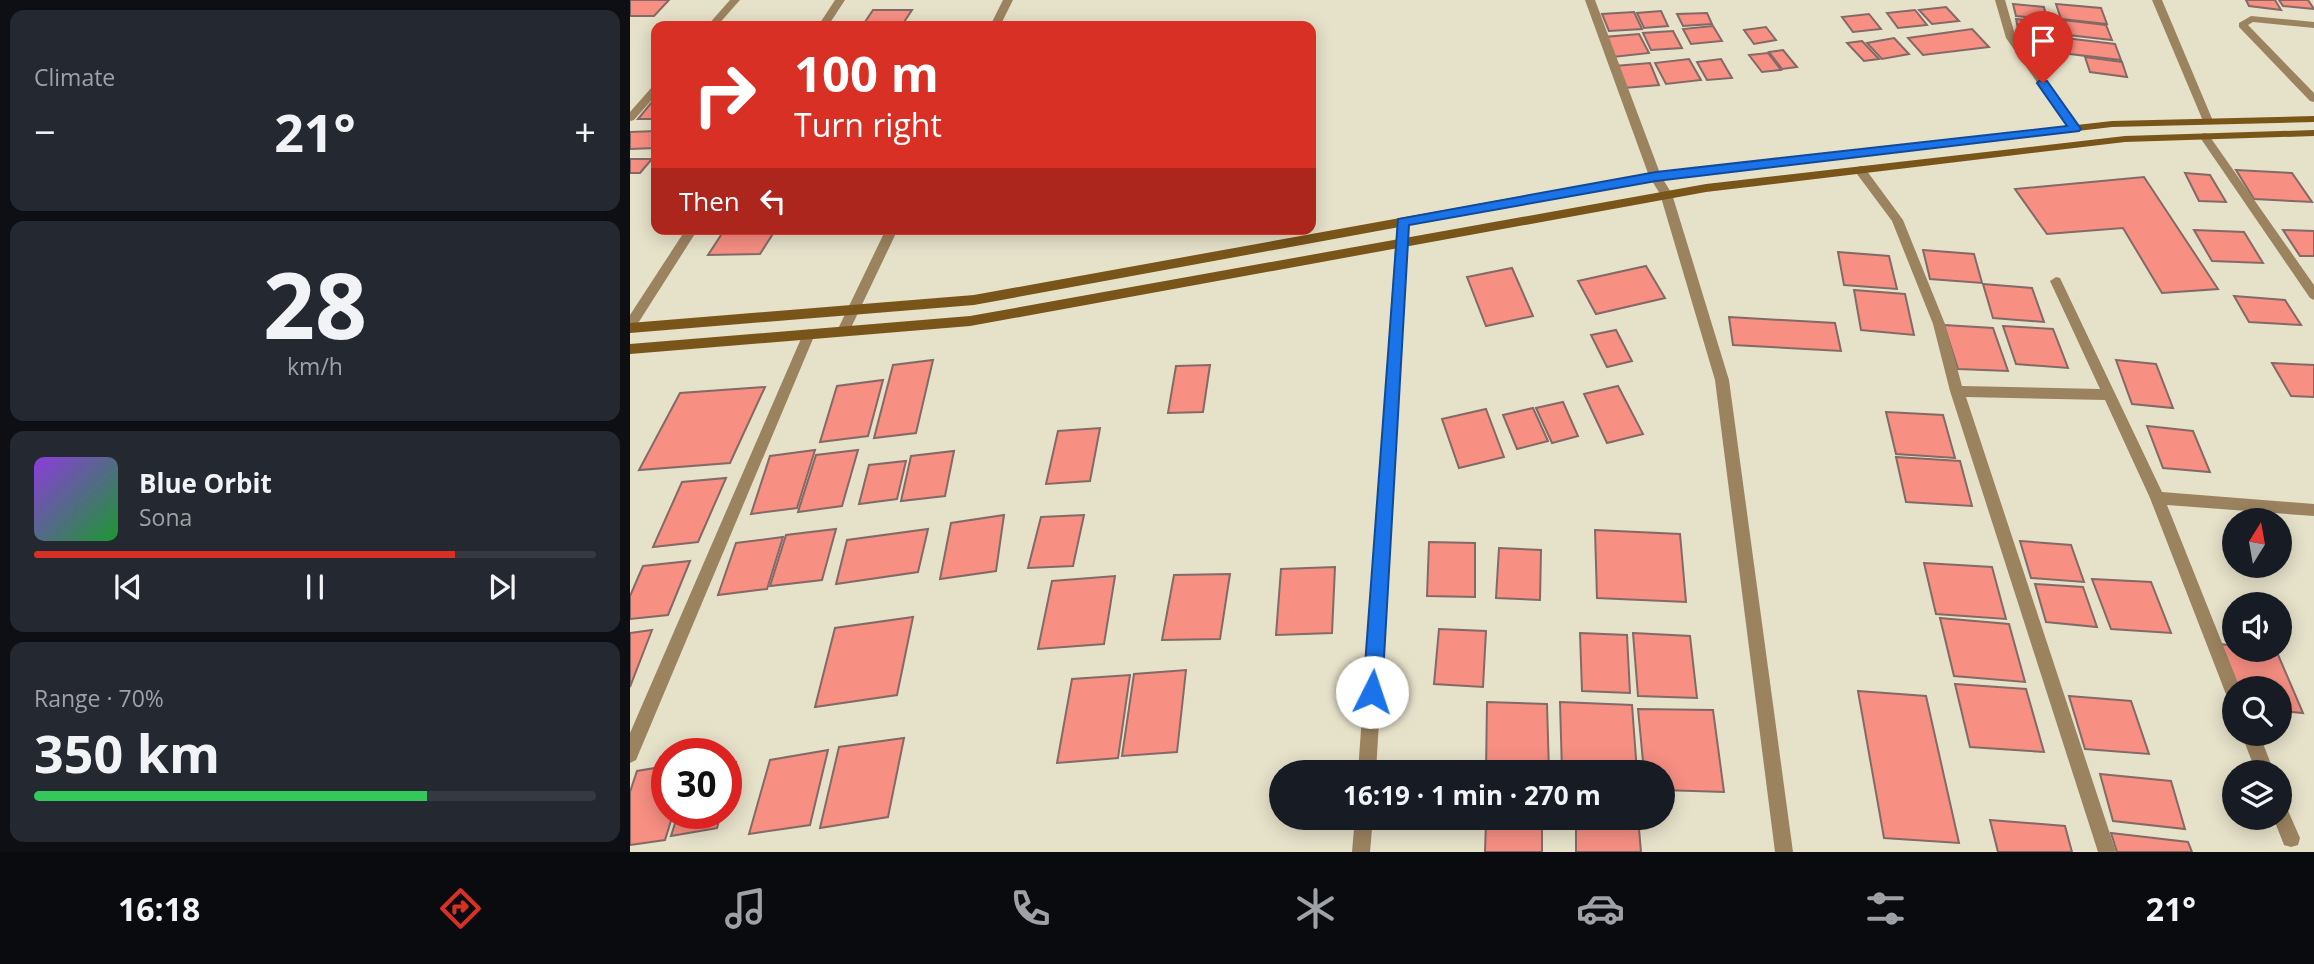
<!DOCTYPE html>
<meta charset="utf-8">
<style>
:root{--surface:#171b24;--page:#242831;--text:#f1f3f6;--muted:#9ea1a6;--line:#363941;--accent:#d93025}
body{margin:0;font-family:"Open Sans",sans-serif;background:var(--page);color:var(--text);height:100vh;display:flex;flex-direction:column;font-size:26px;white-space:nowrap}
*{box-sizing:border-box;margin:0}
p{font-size:23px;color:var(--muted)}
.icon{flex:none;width:38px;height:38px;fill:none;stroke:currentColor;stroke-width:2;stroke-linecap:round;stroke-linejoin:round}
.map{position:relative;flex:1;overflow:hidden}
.side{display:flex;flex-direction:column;gap:10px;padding:10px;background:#0d0f14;width:630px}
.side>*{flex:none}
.banner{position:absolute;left:21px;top:21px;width:665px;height:214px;border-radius:14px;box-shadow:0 4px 18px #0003;background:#d93025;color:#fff;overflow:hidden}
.needle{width:46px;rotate:11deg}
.buttons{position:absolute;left:1592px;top:508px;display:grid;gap:14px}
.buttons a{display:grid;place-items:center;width:70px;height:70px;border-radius:50%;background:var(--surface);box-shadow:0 4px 18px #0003;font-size:35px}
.speed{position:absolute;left:21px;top:738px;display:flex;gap:14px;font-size:35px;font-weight:700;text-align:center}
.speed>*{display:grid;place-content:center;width:91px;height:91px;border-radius:50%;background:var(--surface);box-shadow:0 4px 18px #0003;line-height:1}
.speed .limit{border:10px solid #d22;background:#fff;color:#111}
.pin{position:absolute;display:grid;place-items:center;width:60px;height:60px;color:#fff;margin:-72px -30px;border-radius:50% 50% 50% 0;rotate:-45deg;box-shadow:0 0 7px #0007}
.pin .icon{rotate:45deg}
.me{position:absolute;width:77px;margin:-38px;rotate:4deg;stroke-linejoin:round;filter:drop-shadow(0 0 5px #0008)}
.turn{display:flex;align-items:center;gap:24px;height:147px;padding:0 28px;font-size:32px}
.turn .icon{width:91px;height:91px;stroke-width:2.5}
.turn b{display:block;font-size:49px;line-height:60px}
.then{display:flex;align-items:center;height:66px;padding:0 28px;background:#0003;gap:14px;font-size:26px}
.big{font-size:52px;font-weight:700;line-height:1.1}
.side .card{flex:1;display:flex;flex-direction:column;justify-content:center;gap:10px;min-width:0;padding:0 24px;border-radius:14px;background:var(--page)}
.side .dial{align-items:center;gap:0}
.dial b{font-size:91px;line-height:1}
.song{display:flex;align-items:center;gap:21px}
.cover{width:84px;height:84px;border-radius:10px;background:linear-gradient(135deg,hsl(270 70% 55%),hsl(130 70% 35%))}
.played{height:7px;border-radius:4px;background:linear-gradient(90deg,var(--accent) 75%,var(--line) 75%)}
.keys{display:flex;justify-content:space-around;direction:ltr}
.heat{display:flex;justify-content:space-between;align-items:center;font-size:38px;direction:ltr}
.charge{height:10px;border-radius:5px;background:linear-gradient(90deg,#34c759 70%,var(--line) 0)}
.trip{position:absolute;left:639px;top:760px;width:406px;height:70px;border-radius:35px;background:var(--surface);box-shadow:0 4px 18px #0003;font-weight:700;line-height:70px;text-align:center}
.menu{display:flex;height:112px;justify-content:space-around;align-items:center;background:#090b0e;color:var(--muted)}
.menu .icon{width:49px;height:49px}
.menu .active{color:var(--accent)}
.menu b{font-size:32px;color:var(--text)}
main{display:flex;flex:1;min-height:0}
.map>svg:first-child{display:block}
.building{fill:#f78f83;stroke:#836a66;stroke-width:2}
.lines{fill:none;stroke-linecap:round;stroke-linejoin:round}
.lane{fill:#9c8360;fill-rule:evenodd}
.street{fill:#9c8360;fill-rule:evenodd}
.secondary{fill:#79551a;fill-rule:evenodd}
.route{fill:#1a73e8;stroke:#114b97;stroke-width:2}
</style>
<main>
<section class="side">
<div class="card"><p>Climate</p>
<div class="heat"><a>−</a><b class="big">21°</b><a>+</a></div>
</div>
<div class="card dial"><b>28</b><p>km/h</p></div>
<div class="card">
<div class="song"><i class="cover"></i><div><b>Blue Orbit</b><p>Sona</p></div></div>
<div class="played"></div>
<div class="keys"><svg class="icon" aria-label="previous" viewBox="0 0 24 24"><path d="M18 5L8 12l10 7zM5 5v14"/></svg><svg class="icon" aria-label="pause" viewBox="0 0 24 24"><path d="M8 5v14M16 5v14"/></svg><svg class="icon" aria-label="next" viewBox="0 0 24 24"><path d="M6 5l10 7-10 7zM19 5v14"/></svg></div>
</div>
<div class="card"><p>Range · 70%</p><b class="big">350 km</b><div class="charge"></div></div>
</section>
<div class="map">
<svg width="1684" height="852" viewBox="0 0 1684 852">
<rect width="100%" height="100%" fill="#e6e1c9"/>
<g class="building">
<path d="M 0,0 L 39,0 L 24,16 L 0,16 Z"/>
<path d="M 1616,0 L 1645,0 L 1651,10 L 1619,6 Z"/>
<path d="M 1649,0 L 1678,0 L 1684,9 L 1653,6 Z"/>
<path d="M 1383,4 L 1414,7 L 1417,19 L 1386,16 Z"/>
<path d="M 1426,4 L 1471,8 L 1477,24 L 1431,19 Z"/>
<path d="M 1316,7 L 1329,21 L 1302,24 L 1289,10 Z"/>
<path d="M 243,10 L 282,10 L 274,22 L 235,22 Z"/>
<path d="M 1285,10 L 1297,25 L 1268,28 L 1257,13 Z"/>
<path d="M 1031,11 L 1038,26 L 1014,28 L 1007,13 Z"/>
<path d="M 1004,12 L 1012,29 L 979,31 L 972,14 Z"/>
<path d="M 1077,13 L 1082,24 L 1053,26 L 1047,14 Z"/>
<path d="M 1239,14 L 1251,29 L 1223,32 L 1212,17 Z"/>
<path d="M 1386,19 L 1425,23 L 1432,47 L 1391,43 Z"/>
<path d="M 1433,20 L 1476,25 L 1482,40 L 1438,35 Z"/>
<path d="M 1083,26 L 1092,41 L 1061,44 L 1053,29 Z"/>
<path d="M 1136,27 L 1146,40 L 1124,44 L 1114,30 Z"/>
<path d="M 1342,29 L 1359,47 L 1293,55 L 1278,38 Z"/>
<path d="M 1043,31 L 1052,48 L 1021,50 L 1013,33 Z"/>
<path d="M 1009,34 L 1019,53 L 983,57 L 974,37 Z"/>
<path d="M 1264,38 L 1279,54 L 1252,59 L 1237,43 Z"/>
<path d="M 1435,38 L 1485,44 L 1491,60 L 1440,54 Z"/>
<path d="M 1232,41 L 1249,59 L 1234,61 L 1217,43 Z"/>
<path d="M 1153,50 L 1167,67 L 1152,69 L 1139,52 Z"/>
<path d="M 1138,53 L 1151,70 L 1132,72 L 1119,55 Z"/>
<path d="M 1455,57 L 1492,62 L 1497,77 L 1460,72 Z"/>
<path d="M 1059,59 L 1071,80 L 1036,84 L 1025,63 Z"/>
<path d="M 1091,59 L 1102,78 L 1077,80 L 1067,62 Z"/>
<path d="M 1020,63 L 1029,85 L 994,88 L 985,66 Z"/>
<path d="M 26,97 L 26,119 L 8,119 Z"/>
<path d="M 26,131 L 26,148 L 0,149 L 0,132 Z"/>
<path d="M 0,159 L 22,159 L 10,173 L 0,173 Z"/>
<path d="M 1606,170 L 1662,173 L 1682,202 L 1624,199 Z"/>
<path d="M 1555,173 L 1580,175 L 1596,202 L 1569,201 Z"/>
<path d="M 1514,177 L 1588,289 L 1532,293 L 1493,228 L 1417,234 L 1385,189 Z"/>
<path d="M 95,229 L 146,229 L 130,254 L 78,255 Z"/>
<path d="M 1564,230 L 1614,232 L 1633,263 L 1582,261 Z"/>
<path d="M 1653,230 L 1684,231 L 1684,256 L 1670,256 Z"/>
<path d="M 1293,250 L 1344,254 L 1352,283 L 1300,279 Z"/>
<path d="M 1208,252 L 1259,256 L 1267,289 L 1214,285 Z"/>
<path d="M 1016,266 L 1035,298 L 966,314 L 948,281 Z"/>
<path d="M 882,268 L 903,316 L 856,326 L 837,277 Z"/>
<path d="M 1353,284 L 1402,288 L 1414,322 L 1363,318 Z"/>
<path d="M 1224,290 L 1275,294 L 1284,335 L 1231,330 Z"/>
<path d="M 1604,296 L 1655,300 L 1671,325 L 1619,322 Z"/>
<path d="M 1099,317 L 1205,323 L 1211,351 L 1103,345 Z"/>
<path d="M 1314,325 L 1363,328 L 1378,371 L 1328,369 Z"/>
<path d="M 1373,326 L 1423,329 L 1438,368 L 1386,364 Z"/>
<path d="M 986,330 L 1002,361 L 977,367 L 961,335 Z"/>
<path d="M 303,360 L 286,433 L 244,438 L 263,365 Z"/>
<path d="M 1486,360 L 1526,364 L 1543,408 L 1502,404 Z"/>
<path d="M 1642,363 L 1684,365 L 1684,397 L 1661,396 Z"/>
<path d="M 580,365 L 573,412 L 538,413 L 546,366 Z"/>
<path d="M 253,380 L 238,436 L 190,442 L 207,386 Z"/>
<path d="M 988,386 L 1013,434 L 977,443 L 954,394 Z"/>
<path d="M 135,387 L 100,463 L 9,470 L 50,393 Z"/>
<path d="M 933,402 L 948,436 L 922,443 L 906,408 Z"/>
<path d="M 903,408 L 918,441 L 887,449 L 873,415 Z"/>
<path d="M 856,409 L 874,457 L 829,468 L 812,419 Z"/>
<path d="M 1256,412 L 1313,415 L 1325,458 L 1266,454 Z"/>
<path d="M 1517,426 L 1563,431 L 1580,472 L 1533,468 Z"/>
<path d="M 470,428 L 460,481 L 416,484 L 428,431 Z"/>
<path d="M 185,450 L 167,508 L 121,514 L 140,456 Z"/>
<path d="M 228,450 L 212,506 L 168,512 L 186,455 Z"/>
<path d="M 324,451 L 315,496 L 271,501 L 281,456 Z"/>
<path d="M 1266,457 L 1330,461 L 1342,506 L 1276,502 Z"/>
<path d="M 276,461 L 267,499 L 229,504 L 239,465 Z"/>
<path d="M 96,478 L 68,542 L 23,547 L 52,482 Z"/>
<path d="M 374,515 L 366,571 L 310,579 L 321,523 Z"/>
<path d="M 454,515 L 443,566 L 398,568 L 411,517 Z"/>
<path d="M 206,529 L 192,580 L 140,586 L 156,535 Z"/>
<path d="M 298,529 L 288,572 L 206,584 L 217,540 Z"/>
<path d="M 965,530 L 1050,534 L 1056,602 L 967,598 Z"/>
<path d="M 153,537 L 137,589 L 88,595 L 106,543 Z"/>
<path d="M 1390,541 L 1441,545 L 1454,582 L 1401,578 Z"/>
<path d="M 799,542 L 845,543 L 845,597 L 797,596 Z"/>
<path d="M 869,548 L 911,550 L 910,600 L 866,598 Z"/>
<path d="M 60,561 L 38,615 L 0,619 L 0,596 L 13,566 Z"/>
<path d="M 1294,563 L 1362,567 L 1376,619 L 1306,614 Z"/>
<path d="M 705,567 L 702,633 L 646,635 L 651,569 Z"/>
<path d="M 600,574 L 590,639 L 532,640 L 544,575 Z"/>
<path d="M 485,576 L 474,644 L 408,649 L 422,581 Z"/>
<path d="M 1462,579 L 1521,582 L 1541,633 L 1481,629 Z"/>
<path d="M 1405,584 L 1453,587 L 1467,627 L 1416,622 Z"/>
<path d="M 283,617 L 267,695 L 185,707 L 205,628 Z"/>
<path d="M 1310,618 L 1379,624 L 1395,682 L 1324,676 Z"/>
<path d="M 809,629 L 856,631 L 853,687 L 804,684 Z"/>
<path d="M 22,630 L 0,687 L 0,633 Z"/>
<path d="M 950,633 L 997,635 L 1000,693 L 952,691 Z"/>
<path d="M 1003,633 L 1060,636 L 1067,698 L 1008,696 Z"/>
<path d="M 1590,644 L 1605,646 L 1605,649 L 1646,650 L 1673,713 L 1650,711 L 1650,688 L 1607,688 Z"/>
<path d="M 556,670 L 547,752 L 492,756 L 504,674 Z"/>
<path d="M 500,675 L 488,758 L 427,763 L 442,679 Z"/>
<path d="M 1325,684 L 1396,689 L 1414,752 L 1340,747 Z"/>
<path d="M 1228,691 L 1296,696 L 1329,843 L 1254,838 Z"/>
<path d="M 1439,696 L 1501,701 L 1519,754 L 1455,749 Z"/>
<path d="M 857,702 L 917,704 L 919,772 L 856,772 Z"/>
<path d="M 930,702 L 1002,705 L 1007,772 L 932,772 Z"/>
<path d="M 1008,709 L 1083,710 L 1094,792 L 1032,790 L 1032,772 L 1014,772 Z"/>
<path d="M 274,738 L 258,817 L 190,828 L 209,747 Z"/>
<path d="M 198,750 L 180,825 L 119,834 L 140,760 Z"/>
<path d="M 106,762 L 96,796 L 96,763 Z"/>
<path d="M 37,766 L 37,814 L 43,814 L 35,840 L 0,845 L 0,792 L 7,771 Z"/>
<path d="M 1470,774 L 1541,781 L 1555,829 L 1483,821 Z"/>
<path d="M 48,814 L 91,814 L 87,828 L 41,836 Z"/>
<path d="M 1360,820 L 1435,826 L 1442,852 L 1368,852 Z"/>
<path d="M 856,822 L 912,823 L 912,852 L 855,852 Z"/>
<path d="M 946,826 L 1009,829 L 1011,852 L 946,852 Z"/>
<path d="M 1481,833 L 1558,842 L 1562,852 L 1487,852 Z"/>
</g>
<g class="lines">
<g class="lane">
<path d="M 1574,133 L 1578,134 L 1684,285 L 1684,300 L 1680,298 L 1569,136 Z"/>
<path d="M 179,329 L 185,334 L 6,760 L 0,763 L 0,733 L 173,334 Z"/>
</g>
<g class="street">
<path d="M 100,0 L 110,0 L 87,26 L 77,26 Z"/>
<path d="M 205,0 L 215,0 L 198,26 L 188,26 Z"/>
<path d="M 373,0 L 383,0 L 370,26 L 360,26 Z"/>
<path d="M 955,0 L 965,0 L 1031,176 L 1042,194 L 1099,380 L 1163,852 L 1145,852 L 1085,380 L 1030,194 L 1019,176 Z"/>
<path d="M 1365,0 L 1375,0 L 1386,38 L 1449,127 L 1449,131 L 1441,131 L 1376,38 Z"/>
<path d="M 1522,0 L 1532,0 L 1583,121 L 1582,123 L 1578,124 L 1573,121 Z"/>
<path d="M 1621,16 L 1684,22 L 1684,28 L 1623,22 L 1618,25 L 1684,93 L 1684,102 L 1680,101 L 1609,27 L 1609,23 Z"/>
<path d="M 26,86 L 26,95 L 4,120 L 0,121 L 0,112 L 22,87 Z"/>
<path d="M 1230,166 L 1234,167 L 1273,220 L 1315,324 L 1332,386 L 1470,389 L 1420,281 L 1426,277 L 1430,278 L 1532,492 L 1684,504 L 1684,516 L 1537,505 L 1610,688 L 1605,688 L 1605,704 L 1599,702 L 1520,498 L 1475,400 L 1336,397 L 1486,852 L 1468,852 L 1320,391 L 1303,324 L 1262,221 L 1224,170 Z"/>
<path d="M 773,218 L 779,222 L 746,772 L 728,772 L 767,222 Z"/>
<path d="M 56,229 L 68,229 L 5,328 L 0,330 L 0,315 Z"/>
<path d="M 256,229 L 268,229 L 218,334 L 208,334 L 207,331 Z"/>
<path d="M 1611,733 L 1629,733 L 1644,772 L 1626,772 Z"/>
<path d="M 1650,803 L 1656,806 L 1670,838 L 1668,845 L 1661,847 L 1654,845 L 1643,817 L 1650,817 Z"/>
<path d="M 725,817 L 743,817 L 740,852 L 722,852 Z"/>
</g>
<g class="secondary">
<path d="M 1684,116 L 1684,122 L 1482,127 L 1025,180 L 344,305 L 0,333 L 0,323 L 344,295 L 1025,172 L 1482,121 Z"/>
<path d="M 1684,130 L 1684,136 L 1495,142 L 1076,192 L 340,326 L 0,354 L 0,344 L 340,316 L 1076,184 L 1495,136 Z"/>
</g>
</g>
<path class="route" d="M 1409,81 L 1417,81 L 1451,129 L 1449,131 L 1026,181 L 779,225 L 752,692 L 749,699 L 742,702 L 736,699 L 733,692 L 768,219 L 1026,172 L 1437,126 L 1407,83 Z"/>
</svg>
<div class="buttons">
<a><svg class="needle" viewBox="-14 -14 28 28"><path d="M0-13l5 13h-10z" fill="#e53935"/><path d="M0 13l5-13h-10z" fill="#9ea1a6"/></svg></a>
<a><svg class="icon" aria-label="sound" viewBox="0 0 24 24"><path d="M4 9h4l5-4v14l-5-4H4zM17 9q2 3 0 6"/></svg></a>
<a><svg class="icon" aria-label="search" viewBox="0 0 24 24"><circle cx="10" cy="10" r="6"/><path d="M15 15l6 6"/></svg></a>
<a><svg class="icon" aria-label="layers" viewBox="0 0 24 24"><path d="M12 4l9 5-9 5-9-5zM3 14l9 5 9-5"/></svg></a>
</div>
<div class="speed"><div class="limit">30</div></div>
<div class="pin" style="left:1413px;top:83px;background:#d93025"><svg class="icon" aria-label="arrive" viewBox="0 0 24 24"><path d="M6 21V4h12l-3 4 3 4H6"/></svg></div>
<svg class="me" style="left:742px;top:692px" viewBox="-20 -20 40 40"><circle r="19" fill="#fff"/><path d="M0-13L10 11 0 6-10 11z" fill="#1a73e8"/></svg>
<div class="trip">16:19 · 1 min · 270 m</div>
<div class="banner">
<div class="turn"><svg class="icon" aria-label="right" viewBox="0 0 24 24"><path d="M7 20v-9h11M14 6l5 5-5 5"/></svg><div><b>100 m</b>Turn right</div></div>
<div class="then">Then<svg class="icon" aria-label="left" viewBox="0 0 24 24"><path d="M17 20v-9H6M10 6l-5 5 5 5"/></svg></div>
</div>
</div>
</main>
<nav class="menu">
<b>16:18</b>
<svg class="icon active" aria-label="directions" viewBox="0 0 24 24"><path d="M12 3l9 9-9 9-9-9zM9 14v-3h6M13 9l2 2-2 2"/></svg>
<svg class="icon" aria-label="music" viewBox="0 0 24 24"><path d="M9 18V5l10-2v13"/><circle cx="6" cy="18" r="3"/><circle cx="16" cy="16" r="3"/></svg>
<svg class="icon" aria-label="phone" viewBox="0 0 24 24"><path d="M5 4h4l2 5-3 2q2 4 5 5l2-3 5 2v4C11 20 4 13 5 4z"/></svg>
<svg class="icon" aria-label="climate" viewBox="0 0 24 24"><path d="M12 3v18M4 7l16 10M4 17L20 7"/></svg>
<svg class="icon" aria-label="car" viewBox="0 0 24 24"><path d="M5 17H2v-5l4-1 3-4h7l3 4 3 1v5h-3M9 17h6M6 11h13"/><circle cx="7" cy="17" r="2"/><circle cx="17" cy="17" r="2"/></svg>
<svg class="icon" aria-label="filters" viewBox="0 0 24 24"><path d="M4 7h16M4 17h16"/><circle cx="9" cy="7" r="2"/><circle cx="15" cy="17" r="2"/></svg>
<b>21°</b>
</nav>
